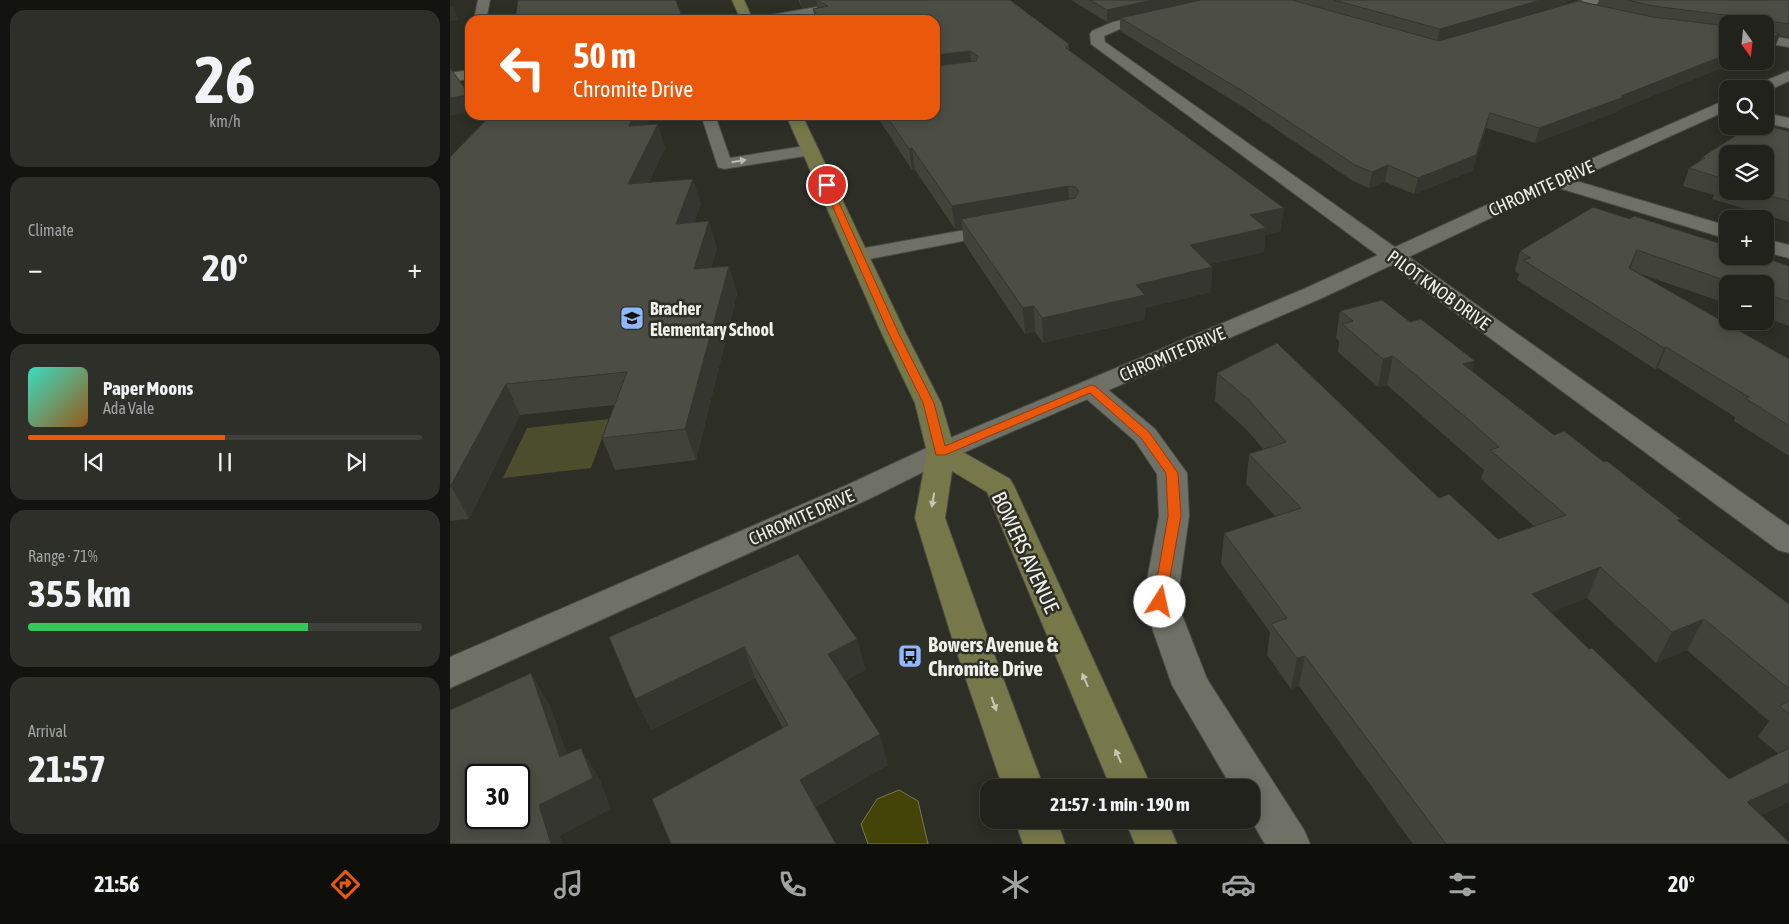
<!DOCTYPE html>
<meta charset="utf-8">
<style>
:root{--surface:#22221c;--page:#2e2f29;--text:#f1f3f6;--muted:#a2a4a3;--line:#3f3f3b;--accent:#ea580c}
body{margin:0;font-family:"Asap Condensed",sans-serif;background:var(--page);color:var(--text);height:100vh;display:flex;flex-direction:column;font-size:19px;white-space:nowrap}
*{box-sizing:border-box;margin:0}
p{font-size:16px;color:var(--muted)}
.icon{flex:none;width:28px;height:28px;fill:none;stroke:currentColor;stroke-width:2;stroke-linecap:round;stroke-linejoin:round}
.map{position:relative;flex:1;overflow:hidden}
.side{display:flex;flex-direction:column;gap:10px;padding:10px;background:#13130f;width:450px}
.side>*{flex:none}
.top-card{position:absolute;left:15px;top:15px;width:475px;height:105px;border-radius:15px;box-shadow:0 2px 12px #0003,0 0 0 1px var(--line);background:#ea580c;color:#fff;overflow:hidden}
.needle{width:32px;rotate:165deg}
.fabs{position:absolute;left:1269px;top:15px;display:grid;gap:10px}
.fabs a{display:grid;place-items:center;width:55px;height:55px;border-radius:10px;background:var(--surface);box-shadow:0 2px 12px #0003,0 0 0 1px var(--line);font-size:25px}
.speed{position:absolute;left:15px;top:764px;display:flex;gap:10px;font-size:25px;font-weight:700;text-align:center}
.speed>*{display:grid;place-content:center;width:65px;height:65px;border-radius:50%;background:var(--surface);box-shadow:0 2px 12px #0003,0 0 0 1px var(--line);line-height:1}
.speed .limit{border:2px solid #111;border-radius:8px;background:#fff;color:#111}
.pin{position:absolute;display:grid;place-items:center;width:42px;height:42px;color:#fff;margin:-21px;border:2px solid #fff;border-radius:50%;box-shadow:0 1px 5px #0007}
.me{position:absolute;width:55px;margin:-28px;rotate:10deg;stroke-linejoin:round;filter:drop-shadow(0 0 4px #0008)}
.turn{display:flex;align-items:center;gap:18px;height:105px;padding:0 25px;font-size:22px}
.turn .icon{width:65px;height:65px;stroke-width:2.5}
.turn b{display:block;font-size:35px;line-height:42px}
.big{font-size:38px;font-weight:700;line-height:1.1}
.side .widget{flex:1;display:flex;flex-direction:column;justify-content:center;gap:8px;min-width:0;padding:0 18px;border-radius:15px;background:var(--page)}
.side .dial{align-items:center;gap:0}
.dial b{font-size:65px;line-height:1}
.song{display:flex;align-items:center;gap:15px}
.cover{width:60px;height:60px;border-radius:8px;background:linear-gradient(135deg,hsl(170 70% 55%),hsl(30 70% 35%))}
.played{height:5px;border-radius:2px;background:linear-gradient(90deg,var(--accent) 50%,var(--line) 50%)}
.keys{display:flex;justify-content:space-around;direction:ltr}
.heat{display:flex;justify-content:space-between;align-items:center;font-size:28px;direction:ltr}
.charge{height:8px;border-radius:4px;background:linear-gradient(90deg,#34c759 71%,var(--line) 0)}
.trip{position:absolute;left:530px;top:779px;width:280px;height:50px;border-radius:15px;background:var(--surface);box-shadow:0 2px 12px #0003,0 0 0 1px var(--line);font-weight:700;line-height:50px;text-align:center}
.tabs{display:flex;height:80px;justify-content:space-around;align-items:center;background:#0e0e0b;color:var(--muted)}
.tabs .icon{width:35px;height:35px}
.tabs .current{color:var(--accent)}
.tabs b{font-size:22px;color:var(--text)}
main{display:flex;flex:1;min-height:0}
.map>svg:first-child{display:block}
.green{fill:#4c4d2c}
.water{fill:#444409;stroke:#78784d}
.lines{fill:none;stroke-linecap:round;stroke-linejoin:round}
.service-casing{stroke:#4b4b44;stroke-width:2}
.minor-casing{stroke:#4b4b44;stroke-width:2}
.tertiary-casing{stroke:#4b4b44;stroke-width:2}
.secondary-casing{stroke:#4b4b44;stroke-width:2}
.service{fill:#6f7066;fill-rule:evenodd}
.minor{fill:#6f7066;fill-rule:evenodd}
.tertiary{fill:#6f7066;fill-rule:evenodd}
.secondary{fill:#77784a;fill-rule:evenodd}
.wall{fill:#41423a;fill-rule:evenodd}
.shaded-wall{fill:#353630}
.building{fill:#4c4d44;stroke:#353630;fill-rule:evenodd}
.oneway{fill:#bdbdb6}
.oneway2{fill:#c6c7b3}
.route{fill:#ea580c;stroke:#983908}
.labels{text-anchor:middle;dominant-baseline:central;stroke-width:5;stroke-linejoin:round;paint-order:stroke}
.street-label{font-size:18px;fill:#f1f1ec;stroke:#2d2e26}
.poi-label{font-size:18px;font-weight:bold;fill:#f1f1ec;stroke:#2d2e26;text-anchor:start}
.near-street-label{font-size:21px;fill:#f1f1ec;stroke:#2d2e26}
.near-poi-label{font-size:21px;font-weight:bold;fill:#f1f1ec;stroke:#2d2e26;text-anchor:start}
</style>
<main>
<section class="side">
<div class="widget dial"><b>26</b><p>km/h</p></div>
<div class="widget"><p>Climate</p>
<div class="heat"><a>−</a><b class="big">20°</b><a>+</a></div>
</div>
<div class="widget">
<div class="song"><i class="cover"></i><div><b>Paper Moons</b><p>Ada Vale</p></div></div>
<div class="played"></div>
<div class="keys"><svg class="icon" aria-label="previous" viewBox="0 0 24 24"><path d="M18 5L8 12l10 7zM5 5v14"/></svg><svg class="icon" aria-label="pause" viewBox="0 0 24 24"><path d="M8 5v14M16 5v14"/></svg><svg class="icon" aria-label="next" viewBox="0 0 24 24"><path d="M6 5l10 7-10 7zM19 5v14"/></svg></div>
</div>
<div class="widget"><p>Range · 71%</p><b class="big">355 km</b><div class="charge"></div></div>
<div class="widget"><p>Arrival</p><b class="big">21:57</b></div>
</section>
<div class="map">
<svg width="1339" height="844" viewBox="0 0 1339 844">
<rect width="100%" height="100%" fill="#2d2e26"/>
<path class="green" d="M 159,419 L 141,468 L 53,478 L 77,428 Z"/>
<path class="water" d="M 449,790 L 468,801 L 478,844 L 418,844 L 411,824 L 427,799 Z"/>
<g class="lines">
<g class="service-casing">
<g id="service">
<path d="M 251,115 L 265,115 L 280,158 L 361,145 L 366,147 L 369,150 L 366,153 L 361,155 L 274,169 L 268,167 Z"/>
<path d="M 543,225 L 549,226 L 552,230 L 549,234 L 409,261 L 402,259 L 400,255 L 402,251 L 409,249 Z"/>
</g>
</g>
<g class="minor-casing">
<g id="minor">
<path d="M 28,0 L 40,0 L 36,20 L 24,20 Z"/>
<path d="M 407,0 L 434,0 L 428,4 L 337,20 L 309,20 L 315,16 Z"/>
<path d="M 762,0 L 784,0 L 782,3 L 672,28 L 654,36 L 655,42 L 1339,526 L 1339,553 L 1328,550 L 641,44 L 640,34 L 642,31 L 663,22 Z"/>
<path d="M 1134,0 L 1153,0 L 1151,3 L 1102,17 L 1096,13 L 1098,10 Z"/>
<path d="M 1315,35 L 1339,39 L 1339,47 L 1315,43 Z"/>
<path d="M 20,70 L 20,78 L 0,83 L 0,73 Z"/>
<path d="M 1315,113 L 1339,118 L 1339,128 L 1315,123 Z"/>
<path d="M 1106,175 L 1278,226 L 1278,239 L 1099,185 L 1097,181 L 1099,177 Z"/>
<path d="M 1315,239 L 1339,245 L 1339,258 L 1315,252 Z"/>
<path d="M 641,381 L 650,383 L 705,429 L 737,473 L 739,516 L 727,602 L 757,679 L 854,830 L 860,844 L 815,844 L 801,820 L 801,788 L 782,788 L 722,685 L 693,602 L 709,516 L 707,474 L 685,441 L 632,395 L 628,389 L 632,383 Z"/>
</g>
</g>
<g class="tertiary-casing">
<g id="tertiary">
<path d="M 1339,71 L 1339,81 L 1315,92 L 1315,89 L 1300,89 L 1303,86 Z"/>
<path d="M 1278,99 L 1278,110 L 1066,206 L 872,298 L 501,458 L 419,499 L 0,688 L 0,657 L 397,485 L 481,446 L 856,288 L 1052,198 Z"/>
</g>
</g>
<g class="secondary-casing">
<g id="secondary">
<path d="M 282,0 L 294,0 L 303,20 L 291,20 Z"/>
<path d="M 336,115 L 352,115 L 456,334 L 491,403 L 504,447 L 560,479 L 564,486 L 702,788 L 661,788 L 537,492 L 502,471 L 495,518 L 538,638 L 594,788 L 553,788 L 502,638 L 465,518 L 477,452 L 465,403 L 432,334 Z"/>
<path d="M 565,820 L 607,820 L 615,844 L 573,844 Z"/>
<path d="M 675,820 L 717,820 L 727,844 L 685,844 Z"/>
</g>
</g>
<use href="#service" class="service"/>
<use href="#minor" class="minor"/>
<use href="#tertiary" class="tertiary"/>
<use href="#secondary" class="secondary"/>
</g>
<g class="wall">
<path d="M 348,0 L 560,0 L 619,44 L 619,50 L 831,231 L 815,235 L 814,252 L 760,264 L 762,267 L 761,292 L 695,308 L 694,320 L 593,343 L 585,332 L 575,334 L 514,243 L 512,228 L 505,229 L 465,170 L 462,170 L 426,115 L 485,115 L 485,20 L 365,20 L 363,9 L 367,8 L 367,5 L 352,8 Z"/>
<path d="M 621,0 L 1123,0 L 1117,1 L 1114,4 L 1067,18 L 1147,5 L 1149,0 L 1339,0 L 1339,37 L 1329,36 L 1325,47 L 1315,24 L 1278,24 L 1278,61 L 1289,61 L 1170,109 L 1169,111 L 1085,143 L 1036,128 L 1022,171 L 964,194 L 935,182 L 919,188 L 903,181 L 790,105 L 670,31 L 670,19 L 657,22 Z"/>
<path d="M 198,124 L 215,148 L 199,182 L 251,204 L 244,222 L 267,248 L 261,268 L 279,266 L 287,294 L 246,460 L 165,470 L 152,438 L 165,405 L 70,415 L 19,519 L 0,521 L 0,157 Z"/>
<path d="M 1339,130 L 1339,222 L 1262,199 L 1264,195 L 1233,186 L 1239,168 L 1250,162 L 1252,157 ZM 1278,154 L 1315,191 L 1278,191 Z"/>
<path d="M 1180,219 L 1339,266 L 1339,326 L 1315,317 L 1315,284 L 1278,284 L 1278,304 L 1185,272 L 1339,359 L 1339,456 L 1284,421 L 1285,417 L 1208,368 L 1205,369 L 1067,280 L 1069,274 L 1065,271 L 1070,251 Z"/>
<path d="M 890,311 L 1022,371 L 1104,435 L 1229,522 L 1339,604 L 1339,802 L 1311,815 L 1339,844 L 963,844 L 849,686 L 841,689 L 817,655 L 820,632 L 771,564 L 774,533 L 825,516 L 796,484 L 799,454 L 813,449 L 797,430 L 765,401 L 767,373 L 989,498 L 1048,539 L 1084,526 L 1031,479 L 1034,470 L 1010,449 L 937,385 L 928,387 L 888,352 L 889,341 L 886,338 ZM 1137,598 L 1206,663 L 1237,650 L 1319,721 L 1308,737 L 1329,754 L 1279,779 L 1139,649 L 1101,612 Z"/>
<path d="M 159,637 L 407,639 L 415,670 L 395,681 L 438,765 L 365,807 L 221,844 L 333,728 L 305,678 L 201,730 Z"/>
</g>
<g class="shaded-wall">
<path d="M 350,0 L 366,0 L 367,5 L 352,8 Z"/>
<path d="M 702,0 L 754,0 L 670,18 L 670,19 L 657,22 L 657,10 Z"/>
<path d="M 1091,0 L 1123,0 L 1117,1 L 1114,4 L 987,42 L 990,29 Z"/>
<path d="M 2,6 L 8,20 L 0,21 L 0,7 Z"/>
<path d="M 1330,34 L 1325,47 L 1315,51 L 1315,39 Z"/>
<path d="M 520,51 L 522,69 L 485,74 L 485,55 Z"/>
<path d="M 1278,54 L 1278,61 L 1289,61 L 1170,109 L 1169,111 L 1085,143 L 1089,128 Z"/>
<path d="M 20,95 L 20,112 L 0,116 L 0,98 Z"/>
<path d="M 1040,113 L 1036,128 L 1022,171 L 964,194 L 968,178 Z"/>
<path d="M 184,115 L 202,115 L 186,150 L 179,126 Z"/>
<path d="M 208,124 L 215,148 L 186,209 L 178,184 Z"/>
<path d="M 462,148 L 465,170 L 462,170 L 459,149 Z"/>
<path d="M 938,165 L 935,182 L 919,188 L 922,172 Z"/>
<path d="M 243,179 L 251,204 L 234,251 L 226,224 Z"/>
<path d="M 618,186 L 619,208 L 511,219 L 512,228 L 505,229 L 502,206 Z"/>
<path d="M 834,208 L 831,231 L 815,235 L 814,252 L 739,269 L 740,245 L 800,215 Z"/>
<path d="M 259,221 L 267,248 L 252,297 L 244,269 Z"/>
<path d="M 1187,250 L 1180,270 L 1179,268 Z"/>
<path d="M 279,266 L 287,294 L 246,460 L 235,429 Z"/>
<path d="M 762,267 L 761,292 L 695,308 L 694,320 L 593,343 L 592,318 L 686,285 Z"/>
<path d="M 584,306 L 585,332 L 575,334 L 573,308 Z"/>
<path d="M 1216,347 L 1208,368 L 1205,369 L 1214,348 Z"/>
<path d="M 943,356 L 937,385 L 928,387 L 933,359 Z"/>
<path d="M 1025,361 L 1017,389 L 1013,364 Z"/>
<path d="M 56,384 L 70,415 L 19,519 L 1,486 Z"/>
<path d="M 1150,567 L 1137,598 L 1070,625 L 1082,594 Z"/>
<path d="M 1254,619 L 1237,650 L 1206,663 L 1222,632 Z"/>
<path d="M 407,639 L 415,670 L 386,685 L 378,654 Z"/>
<path d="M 294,647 L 305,678 L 201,730 L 185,699 Z"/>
<path d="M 855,656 L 849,686 L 841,689 L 847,658 Z"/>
<path d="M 81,673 L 100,705 L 128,785 L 131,748 L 150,779 L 161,809 L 110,836 L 113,844 L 101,844 L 89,805 L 110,757 Z"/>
<path d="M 430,734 L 438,765 L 361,810 L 350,780 Z"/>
<path d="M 1339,783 L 1339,802 L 1275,832 L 1297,802 Z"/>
</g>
<g class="building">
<path d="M 68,0 L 226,0 L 233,20 L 65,20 Z"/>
<path d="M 366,0 L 560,0 L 619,44 L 616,48 L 834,208 L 800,215 L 816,228 L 740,245 L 762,267 L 686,285 L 695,295 L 592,318 L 584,306 L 573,308 L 511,219 L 625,198 L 629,191 L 625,187 L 618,186 L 502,206 L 462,148 L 459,149 L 436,115 L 485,115 L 485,66 L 526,61 L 528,56 L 520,51 L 485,55 L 485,20 L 370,20 L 363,9 L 378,6 Z"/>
<path d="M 640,0 L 702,0 L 657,10 Z"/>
<path d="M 751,0 L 842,0 L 989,41 L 1128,1 L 1203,17 L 1278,26 L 1278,54 L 1171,96 L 1174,97 L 1089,128 L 1040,113 L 1026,155 L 968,178 L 938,165 L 922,172 L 905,165 L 791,90 L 670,18 Z"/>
<path d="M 884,0 L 1091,0 L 990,29 Z"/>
<path d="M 1177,0 L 1339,0 L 1339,24 L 1319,21 L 1319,31 L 1330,34 L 1315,39 L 1315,24 L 1284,24 L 1283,16 L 1203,6 Z"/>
<path d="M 0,68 L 20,95 L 0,98 Z"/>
<path d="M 41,115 L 184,115 L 179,126 L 208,124 L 178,184 L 243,179 L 226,224 L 259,221 L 244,269 L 279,266 L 235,429 L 152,438 L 177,372 L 56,384 L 0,487 L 0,157 Z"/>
<path d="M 1315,125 L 1338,131 L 1339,130 L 1339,201 L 1303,191 L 1315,191 L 1315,154 L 1278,154 L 1278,184 L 1269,182 L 1274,179 L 1239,168 L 1255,158 L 1252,157 L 1301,126 L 1315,126 Z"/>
<path d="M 1143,207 L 1180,219 L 1184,216 L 1278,246 L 1278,256 L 1310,256 L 1339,266 L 1339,302 L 1315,293 L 1315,284 L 1286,284 L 1187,250 L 1179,268 L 1339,359 L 1339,426 L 1295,398 L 1299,397 L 1216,347 L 1214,348 L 1073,260 L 1081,258 L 1070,251 Z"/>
<path d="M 932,300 L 960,322 L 971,319 L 1025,361 L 1013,364 L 1104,435 L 1114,431 L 1154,462 L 1157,461 L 1231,519 L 1227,520 L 1339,604 L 1339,689 L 1254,619 L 1222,632 L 1150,567 L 1082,594 L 1139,649 L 1142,648 L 1279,779 L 1339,748 L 1339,783 L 1297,802 L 1339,842 L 1339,844 L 996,844 L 855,656 L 847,658 L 821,624 L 837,618 L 774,533 L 851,508 L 799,454 L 836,442 L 800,401 L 767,373 L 827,343 L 989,498 L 999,494 L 1048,539 L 1116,515 L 1040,450 L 1049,447 L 1018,419 L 943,356 L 933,359 L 892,324 L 903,321 L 890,311 Z"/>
<path d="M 348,554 L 407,639 L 378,654 L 430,734 L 350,780 L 386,844 L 221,844 L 202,799 L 338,725 L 294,647 L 185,699 L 159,637 Z"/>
<path d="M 81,673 L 110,757 L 131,748 L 143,778 L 89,805 L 101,844 L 0,844 L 0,710 ZM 26,775 L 69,775 L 69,818 L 26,818 Z"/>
<path d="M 1339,701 L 1339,714 L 1329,706 Z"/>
</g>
<defs><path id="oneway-solid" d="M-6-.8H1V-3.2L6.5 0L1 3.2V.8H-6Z" transform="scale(1.25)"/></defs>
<use class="oneway" href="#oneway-solid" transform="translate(289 161) rotate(-9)"/>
<g class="oneway2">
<use href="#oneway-solid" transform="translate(483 500) rotate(99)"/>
<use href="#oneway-solid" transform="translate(635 680) rotate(-114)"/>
<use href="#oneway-solid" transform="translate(544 704) rotate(70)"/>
<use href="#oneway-solid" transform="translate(668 756) rotate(-114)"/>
</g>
<path class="route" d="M 374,183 L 381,185 L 449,334 L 484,403 L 495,446 L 641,385 L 645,386 L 699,432 L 728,473 L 731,516 L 715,605 L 710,607 L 705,605 L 703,602 L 718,516 L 716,473 L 691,438 L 640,393 L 495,455 L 486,455 L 473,403 L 439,334 L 373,185 Z"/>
<defs>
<g id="school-square" transform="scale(1.25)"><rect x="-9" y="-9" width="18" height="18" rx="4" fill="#8fb8fd" stroke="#2d2e26"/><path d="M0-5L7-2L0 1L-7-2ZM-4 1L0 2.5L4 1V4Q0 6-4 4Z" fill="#111"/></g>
<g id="bus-square" transform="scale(1.25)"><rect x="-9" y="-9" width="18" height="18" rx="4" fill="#8fb8fd" stroke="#2d2e26"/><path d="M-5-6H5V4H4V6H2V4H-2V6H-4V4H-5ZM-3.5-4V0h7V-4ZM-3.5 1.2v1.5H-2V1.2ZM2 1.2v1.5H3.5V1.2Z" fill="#111"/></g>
</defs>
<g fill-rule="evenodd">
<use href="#school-square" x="182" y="318"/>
<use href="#bus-square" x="460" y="656"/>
</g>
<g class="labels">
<g class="street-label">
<text transform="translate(1091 188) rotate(-24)">CHROMITE DRIVE</text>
<text transform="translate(989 290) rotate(36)">PILOT KNOB DRIVE</text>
<text transform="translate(722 354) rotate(-23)">CHROMITE DRIVE</text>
<text transform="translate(351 517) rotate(-24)">CHROMITE DRIVE</text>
</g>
<g class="poi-label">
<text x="200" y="308">Bracher<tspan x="200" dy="21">Elementary School</tspan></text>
</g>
<g class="near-street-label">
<text transform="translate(576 552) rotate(65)">BOWERS AVENUE</text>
</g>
<g class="near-poi-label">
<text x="478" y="644">Bowers Avenue &amp;<tspan x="478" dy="24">Chromite Drive</tspan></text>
</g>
</g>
</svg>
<div class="fabs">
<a><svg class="needle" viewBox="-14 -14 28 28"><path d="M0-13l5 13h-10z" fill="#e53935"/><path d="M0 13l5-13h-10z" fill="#a2a4a3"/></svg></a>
<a><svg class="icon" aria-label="search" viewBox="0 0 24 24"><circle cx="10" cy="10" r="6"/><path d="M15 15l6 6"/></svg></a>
<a><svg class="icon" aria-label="layers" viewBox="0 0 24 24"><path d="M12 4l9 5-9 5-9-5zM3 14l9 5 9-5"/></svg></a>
<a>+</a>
<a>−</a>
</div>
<div class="speed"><div class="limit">30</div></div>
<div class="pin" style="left:377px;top:185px;background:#d93025"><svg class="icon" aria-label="arrive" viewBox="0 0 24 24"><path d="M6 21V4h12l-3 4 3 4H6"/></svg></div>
<svg class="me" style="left:710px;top:602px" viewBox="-20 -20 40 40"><circle r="19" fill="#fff"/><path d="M0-13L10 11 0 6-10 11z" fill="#ea580c"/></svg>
<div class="trip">21:57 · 1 min · 190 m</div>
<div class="top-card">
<div class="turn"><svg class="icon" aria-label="left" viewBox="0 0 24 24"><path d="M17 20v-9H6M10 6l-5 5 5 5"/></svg><div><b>50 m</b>Chromite Drive</div></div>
</div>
</div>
</main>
<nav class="tabs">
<b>21:56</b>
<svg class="icon current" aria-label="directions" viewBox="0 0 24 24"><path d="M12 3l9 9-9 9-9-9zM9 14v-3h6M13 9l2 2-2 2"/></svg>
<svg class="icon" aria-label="music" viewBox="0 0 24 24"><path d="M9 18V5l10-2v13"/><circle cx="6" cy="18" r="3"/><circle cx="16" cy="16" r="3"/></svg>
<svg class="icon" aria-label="phone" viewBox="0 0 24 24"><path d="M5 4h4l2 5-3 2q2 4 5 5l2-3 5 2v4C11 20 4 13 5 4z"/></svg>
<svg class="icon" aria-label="climate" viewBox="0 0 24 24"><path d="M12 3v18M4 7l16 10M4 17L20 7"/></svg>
<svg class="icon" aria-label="car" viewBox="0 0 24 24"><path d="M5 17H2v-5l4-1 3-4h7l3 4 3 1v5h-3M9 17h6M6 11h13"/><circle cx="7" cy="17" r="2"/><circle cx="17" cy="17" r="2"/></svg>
<svg class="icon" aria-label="filters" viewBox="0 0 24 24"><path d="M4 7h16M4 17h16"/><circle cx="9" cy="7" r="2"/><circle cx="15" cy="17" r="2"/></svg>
<b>20°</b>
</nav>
